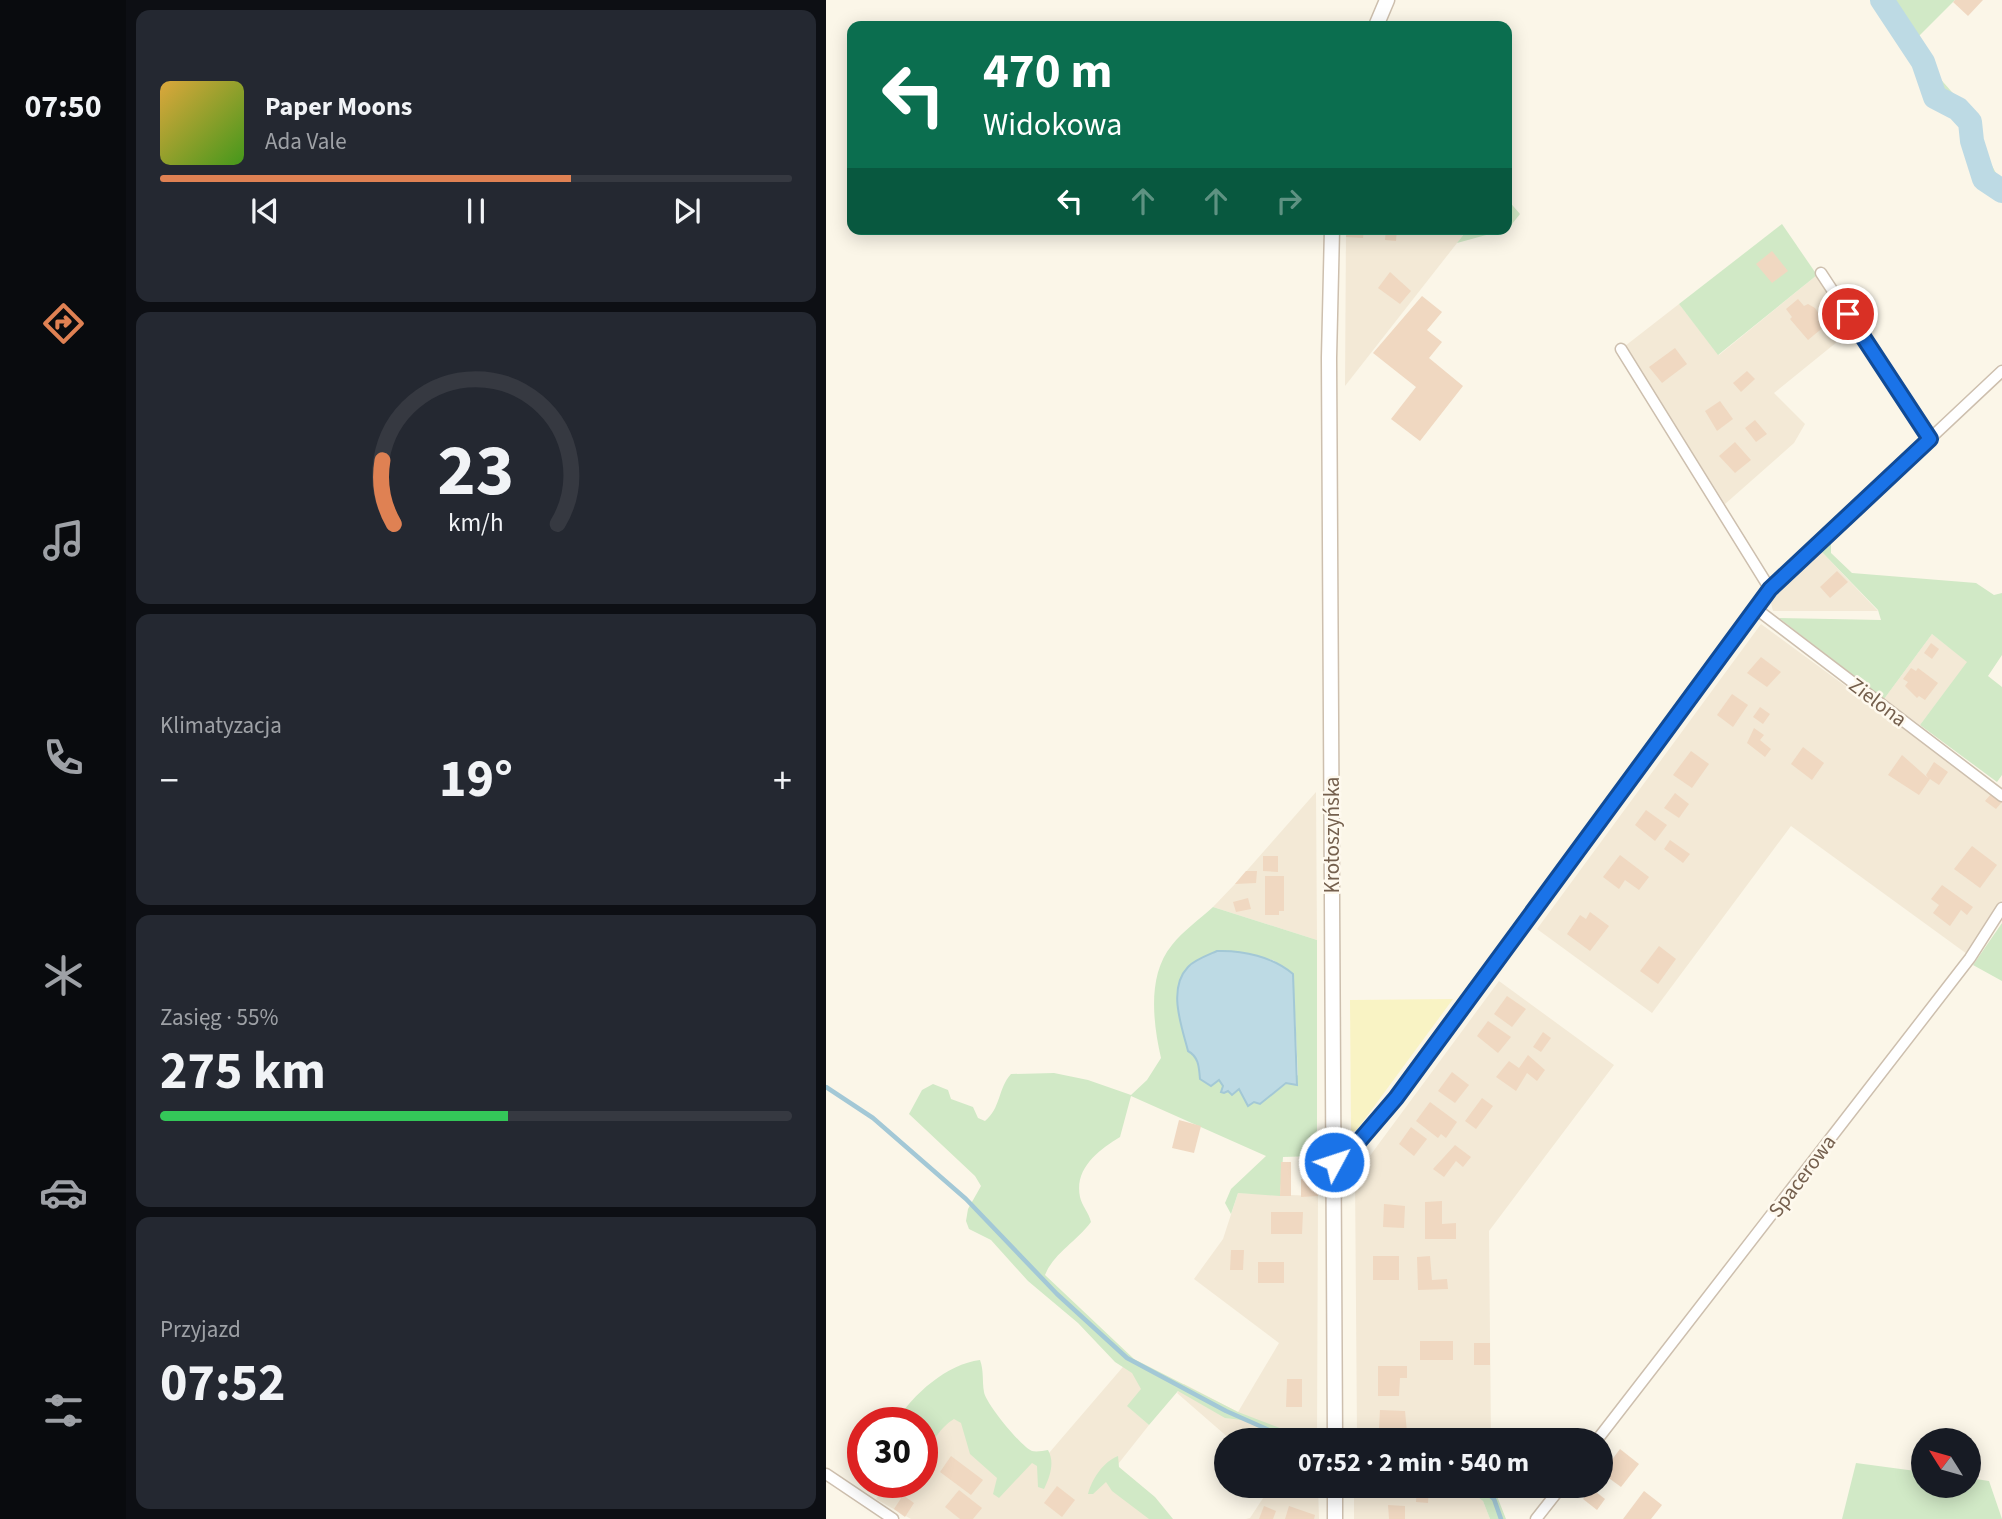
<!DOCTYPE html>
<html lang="pl">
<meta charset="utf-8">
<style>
:root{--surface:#171b24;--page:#242831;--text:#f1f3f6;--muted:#9ea1a6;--line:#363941;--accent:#df8153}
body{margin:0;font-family:"Source Sans 3",sans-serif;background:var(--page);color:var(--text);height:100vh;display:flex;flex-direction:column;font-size:26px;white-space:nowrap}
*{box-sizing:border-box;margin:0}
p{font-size:23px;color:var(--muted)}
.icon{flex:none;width:38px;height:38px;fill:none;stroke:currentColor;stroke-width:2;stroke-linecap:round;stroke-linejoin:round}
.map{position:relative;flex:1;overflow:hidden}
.drawer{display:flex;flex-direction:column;gap:10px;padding:10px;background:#0d0f14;width:700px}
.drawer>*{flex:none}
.guide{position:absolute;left:21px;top:21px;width:665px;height:214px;border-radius:14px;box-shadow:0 4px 18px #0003;background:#0b6e4f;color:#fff;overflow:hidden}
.needle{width:46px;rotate:307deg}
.controls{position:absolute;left:1085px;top:1428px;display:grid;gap:14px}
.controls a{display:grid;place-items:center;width:70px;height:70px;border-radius:50%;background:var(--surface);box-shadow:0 4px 18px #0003;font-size:35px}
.speed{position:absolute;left:21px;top:1407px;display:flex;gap:14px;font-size:35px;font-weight:700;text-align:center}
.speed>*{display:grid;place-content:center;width:91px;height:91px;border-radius:50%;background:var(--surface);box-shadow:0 4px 18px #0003;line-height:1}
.speed .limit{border:10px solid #d22;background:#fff;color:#111}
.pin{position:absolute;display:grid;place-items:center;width:60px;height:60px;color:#fff;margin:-30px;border:4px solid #fff;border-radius:50%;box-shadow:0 2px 7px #0007}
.me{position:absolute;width:77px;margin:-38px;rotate:50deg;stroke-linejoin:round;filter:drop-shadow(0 0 5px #0008)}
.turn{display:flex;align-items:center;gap:24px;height:147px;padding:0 21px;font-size:32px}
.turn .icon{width:91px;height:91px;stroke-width:2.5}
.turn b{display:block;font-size:49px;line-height:60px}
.lanes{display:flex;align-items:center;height:66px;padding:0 21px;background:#0003;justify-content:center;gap:35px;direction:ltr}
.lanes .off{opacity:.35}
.big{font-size:52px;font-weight:700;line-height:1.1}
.drawer .card{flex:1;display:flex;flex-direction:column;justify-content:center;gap:10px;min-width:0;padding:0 24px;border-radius:14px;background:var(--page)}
.drawer .dial{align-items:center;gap:0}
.dial svg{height:182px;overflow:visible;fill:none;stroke:var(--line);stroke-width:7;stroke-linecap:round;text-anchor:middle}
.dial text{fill:var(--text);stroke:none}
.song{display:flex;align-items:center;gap:21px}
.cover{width:84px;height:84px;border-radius:10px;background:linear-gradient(135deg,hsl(40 70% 55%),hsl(100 70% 35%))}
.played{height:7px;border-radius:4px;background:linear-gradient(90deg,var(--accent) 65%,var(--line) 65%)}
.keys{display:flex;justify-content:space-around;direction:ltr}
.heat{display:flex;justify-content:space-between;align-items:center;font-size:38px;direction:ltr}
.charge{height:10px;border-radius:5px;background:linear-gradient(90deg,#34c759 55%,var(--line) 0)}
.trip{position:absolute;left:388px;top:1428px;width:399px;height:70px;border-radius:35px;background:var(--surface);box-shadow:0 4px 18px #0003;font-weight:700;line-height:70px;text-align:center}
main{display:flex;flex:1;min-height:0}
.dock{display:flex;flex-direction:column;width:126px;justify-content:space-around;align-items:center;background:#090b0e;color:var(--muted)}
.dock .icon{width:49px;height:49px}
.dock .current{color:var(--accent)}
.dock b{font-size:32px;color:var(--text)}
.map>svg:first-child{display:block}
.residential{fill:#f3e9d6}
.green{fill:#d1e9c6;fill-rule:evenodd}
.sand{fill:#f9f3c4}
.water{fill:#bddae4;stroke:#a3c8d6;stroke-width:2}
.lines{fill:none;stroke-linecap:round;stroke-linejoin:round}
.stream{stroke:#a3c8d6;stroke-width:4.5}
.river{stroke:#bddae4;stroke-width:24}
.building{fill:#f0d8c1}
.minor-casing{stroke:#cdbfae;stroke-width:13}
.tertiary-casing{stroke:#cdbfae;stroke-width:17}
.minor{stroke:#fff;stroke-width:10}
.tertiary{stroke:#fff;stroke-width:14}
.route-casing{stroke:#114b97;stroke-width:18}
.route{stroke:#1a73e8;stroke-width:12}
.labels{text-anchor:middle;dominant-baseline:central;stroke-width:5;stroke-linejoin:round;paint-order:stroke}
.street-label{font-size:21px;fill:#745f4d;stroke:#fef9ee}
</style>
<main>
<nav class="dock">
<b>07:50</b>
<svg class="icon current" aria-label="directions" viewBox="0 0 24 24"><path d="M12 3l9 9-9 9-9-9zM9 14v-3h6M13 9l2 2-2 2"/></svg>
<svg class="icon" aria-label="music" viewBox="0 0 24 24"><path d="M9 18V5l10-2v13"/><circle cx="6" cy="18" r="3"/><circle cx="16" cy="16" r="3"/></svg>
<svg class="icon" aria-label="phone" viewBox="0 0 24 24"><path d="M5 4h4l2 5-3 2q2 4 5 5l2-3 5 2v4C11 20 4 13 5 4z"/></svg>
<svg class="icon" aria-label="climate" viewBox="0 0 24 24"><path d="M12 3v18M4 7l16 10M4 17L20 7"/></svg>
<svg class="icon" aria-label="car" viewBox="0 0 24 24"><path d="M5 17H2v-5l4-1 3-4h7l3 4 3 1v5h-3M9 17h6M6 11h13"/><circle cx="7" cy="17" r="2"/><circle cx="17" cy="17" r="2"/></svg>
<svg class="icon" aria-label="filters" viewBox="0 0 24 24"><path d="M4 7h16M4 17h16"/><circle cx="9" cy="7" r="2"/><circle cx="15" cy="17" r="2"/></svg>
</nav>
<section class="drawer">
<div class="card">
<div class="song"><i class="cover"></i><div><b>Paper Moons</b><p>Ada Vale</p></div></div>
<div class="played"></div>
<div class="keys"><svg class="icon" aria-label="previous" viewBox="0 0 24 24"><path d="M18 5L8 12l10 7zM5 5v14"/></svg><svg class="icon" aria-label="pause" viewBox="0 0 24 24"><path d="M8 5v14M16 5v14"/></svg><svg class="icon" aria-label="next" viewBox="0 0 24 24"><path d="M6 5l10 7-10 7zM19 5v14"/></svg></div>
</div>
<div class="card dial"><svg viewBox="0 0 100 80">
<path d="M14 69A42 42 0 1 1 86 69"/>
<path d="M14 69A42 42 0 0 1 9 41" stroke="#df8153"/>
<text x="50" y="56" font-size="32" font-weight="700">23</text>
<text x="50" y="72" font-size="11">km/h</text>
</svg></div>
<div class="card"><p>Klimatyzacja</p>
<div class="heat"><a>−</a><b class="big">19°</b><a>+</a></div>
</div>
<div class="card"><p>Zasięg · 55%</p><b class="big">275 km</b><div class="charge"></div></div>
<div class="card"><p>Przyjazd</p><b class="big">07:52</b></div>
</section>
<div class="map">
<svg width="1176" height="1519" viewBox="0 0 1176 1519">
<rect width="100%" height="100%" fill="#fbf6e8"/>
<g class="residential">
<path d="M 520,229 L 642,229 L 519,386 Z"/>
<path d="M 991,275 L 1027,329 L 948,393 L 979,424 L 968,443 L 899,504 L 799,346 L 853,304 L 893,355 Z"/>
<path d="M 994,550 L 1052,611 L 947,611 L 944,599 Z"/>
<path d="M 935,624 L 1176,801 L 1176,900 L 1141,954 L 965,826 L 826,1013 L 711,929 Z"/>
<path d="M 1106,634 L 1142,662 L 1094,725 L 1058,699 Z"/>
<path d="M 490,792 L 491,940 L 387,907 L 409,884 Z"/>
<path d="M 673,981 L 788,1065 L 663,1231 L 665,1440 L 557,1440 L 531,1435 L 529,1176 Z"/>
<path d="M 412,1193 L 492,1196 L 491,1440 L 405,1440 L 351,1393 L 358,1384 L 412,1412 L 453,1343 L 368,1279 L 397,1239 Z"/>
<path d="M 302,1361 L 328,1375 L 302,1406 L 323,1425 L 285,1473 L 346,1519 L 85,1519 L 50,1499 L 62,1482 L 96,1482 L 96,1440 L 132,1395 L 210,1457 L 223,1453 Z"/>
<path d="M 445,1486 L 492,1486 L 493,1519 L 420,1519 L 424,1518 Z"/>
<path d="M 528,1486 L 637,1486 L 657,1501 L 664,1519 L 528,1519 Z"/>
</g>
<g class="green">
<path d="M 1044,0 L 1129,0 L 1091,38 L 1110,74 L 1155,125 L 1159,153 L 1176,184 L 1176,200 C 1169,194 1155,186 1150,178 C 1133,148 1152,120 1109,106 L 1094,66 Z"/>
<path d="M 681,199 L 694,214 L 682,229 L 631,243 L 642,229 L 681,229 Z"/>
<path d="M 956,224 L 991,275 L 892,355 L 853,304 Z"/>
<path d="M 1005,543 L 1005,553 L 1026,573 L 1150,583 L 1168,595 L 1176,593 L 1176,655 L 1162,676 L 1176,687 L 1176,775 L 1171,782 L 1094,725 L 1141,662 L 1106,634 L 1058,699 L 953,618 L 1055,620 L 1052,610 L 994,550 Z"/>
<path d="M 387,907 L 491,940 L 491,1156 L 457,1157 L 454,1196 L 412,1193 L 405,1214 L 399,1203 L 405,1189 L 440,1156 L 305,1096 L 294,1137 C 273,1150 248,1168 254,1197 C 256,1206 263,1213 265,1222 C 250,1242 228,1253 219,1275 L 308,1359 L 412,1412 L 459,1430 L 455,1436 L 416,1420 L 399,1418 L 352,1391 L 323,1425 L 301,1406 L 315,1389 L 306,1373 L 289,1362 L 252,1323 L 202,1281 L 165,1240 L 143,1229 L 140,1221 L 142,1209 L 155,1186 L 149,1176 L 83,1114 L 96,1090 L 107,1084 L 122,1090 L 125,1099 L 147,1107 L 152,1118 L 159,1121 C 175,1108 172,1088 185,1074 L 228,1073 L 262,1080 L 305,1095 L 321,1080 L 335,1058 C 327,1023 321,975 346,945 C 357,931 374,919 387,907 ZM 391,951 L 447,960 L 467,974 L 472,1075 L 434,1104 L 420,1099 L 413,1089 L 406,1094 L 393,1080 L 387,1082 L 367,1054 L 362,1051 L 351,999 L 362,967 Z"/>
<path d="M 1176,923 L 1176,981 L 1147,965 Z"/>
<path d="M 154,1360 C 158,1371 156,1380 158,1392 C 159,1402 195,1447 206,1451 C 210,1452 217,1451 222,1450 C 229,1462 224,1477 218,1489 L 212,1487 L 211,1466 L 206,1463 L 173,1498 L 167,1494 L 171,1478 L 144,1454 L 135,1423 L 128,1419 C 114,1427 108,1442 96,1453 L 96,1423 L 69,1423 C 87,1394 121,1364 154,1360 Z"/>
<path d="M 292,1456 L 293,1467 L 329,1497 L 347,1519 L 323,1519 L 286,1491 L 280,1482 L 267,1494 L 262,1494 C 266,1479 277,1462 292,1456 Z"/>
<path d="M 1030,1463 L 1097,1472 L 1097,1486 L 1143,1486 L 1143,1478 L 1163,1481 L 1176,1519 L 1016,1519 Z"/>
<path d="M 637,1486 L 667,1486 L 680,1519 L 664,1519 L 657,1501 Z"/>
</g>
<path class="sand" d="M 627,999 L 530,1131 L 525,1131 L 524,1000 Z"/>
<path class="water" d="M 391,951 C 417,950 447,957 467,974 L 471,1085 L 460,1083 L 434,1104 L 428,1102 L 422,1106 L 413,1089 L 406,1095 L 402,1091 L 398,1093 L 395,1092 L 397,1086 L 393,1080 L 385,1086 L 374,1079 C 373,1068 373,1057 362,1051 C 356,1027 341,989 362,967 C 368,960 382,955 391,951 Z"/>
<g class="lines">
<g class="stream">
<path d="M 0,1087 L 47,1118 L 140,1199 L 231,1294 L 301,1358 L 400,1411 L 461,1438 L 475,1440"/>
<path d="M 654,1486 L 668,1499 L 675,1519"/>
</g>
<path class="river" d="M 1056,0 L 1097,62 L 1109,97 L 1132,109 L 1144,122 L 1146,141 L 1158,179 L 1176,191"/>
</g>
<g class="building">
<path d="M 1129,0 L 1157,0 L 1142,16 L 1127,2 Z"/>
<path d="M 521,229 L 538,229 L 537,238 L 520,237 Z"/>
<path d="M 560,229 L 571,229 L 570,241 L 559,240 Z"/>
<path d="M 946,251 L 962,271 L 946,283 L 930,264 Z"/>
<path d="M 564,272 L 585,291 L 574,304 L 552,288 Z"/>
<path d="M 596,296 L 616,312 L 601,330 L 616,342 L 603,358 L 637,386 L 594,441 L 565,419 L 590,387 L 547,353 Z"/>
<path d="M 972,299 L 978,306 L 982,304 L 989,308 L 1000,325 L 982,340 L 964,319 L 966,317 L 960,309 Z"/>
<path d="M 849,348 L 861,364 L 836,383 L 823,367 Z"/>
<path d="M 921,371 L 929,379 L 915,392 L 907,383 Z"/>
<path d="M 894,401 L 907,419 L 891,431 L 879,411 Z"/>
<path d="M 929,420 L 941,434 L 930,442 L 919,428 Z"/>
<path d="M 909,442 L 925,460 L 909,473 L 893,456 Z"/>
<path d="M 1011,571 L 1022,582 L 1004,598 L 994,587 Z"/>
<path d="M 1105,643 L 1113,649 L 1106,659 L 1098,653 Z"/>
<path d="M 935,657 L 955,672 L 941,687 L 921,673 Z"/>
<path d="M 1085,668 L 1090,671 L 1092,668 L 1112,683 L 1099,700 L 1093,696 L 1091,698 L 1079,686 L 1082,682 L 1077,679 Z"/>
<path d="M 906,694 L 922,705 L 907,727 L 891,715 Z"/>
<path d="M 934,707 L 944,714 L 937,724 L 927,717 Z"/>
<path d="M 928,728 L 938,735 L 934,740 L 945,749 L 939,757 L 921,743 Z"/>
<path d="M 977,747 L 998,763 L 986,780 L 965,764 Z"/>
<path d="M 865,751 L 883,764 L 866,788 L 847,775 Z"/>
<path d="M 1076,755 L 1102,778 L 1100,775 L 1108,762 L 1122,772 L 1113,785 L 1104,779 L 1093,795 L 1062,775 Z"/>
<path d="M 849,793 L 863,804 L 853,818 L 838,808 Z"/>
<path d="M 1165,794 L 1176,802 L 1170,809 L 1159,801 Z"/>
<path d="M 820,810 L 841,825 L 829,841 L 809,825 Z"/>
<path d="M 844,840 L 864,854 L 857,863 L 838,849 Z"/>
<path d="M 1146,846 L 1171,865 L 1154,888 L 1128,869 Z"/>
<path d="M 794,855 L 823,877 L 813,890 L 799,880 L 793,889 L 777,877 Z"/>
<path d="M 437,856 L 452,856 L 452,872 L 437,871 Z"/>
<path d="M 420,871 L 431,871 L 430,883 L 409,884 Z"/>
<path d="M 439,876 L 458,876 L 458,911 L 453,911 L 453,915 L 439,915 Z"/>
<path d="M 1116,885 L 1147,907 L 1141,915 L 1135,910 L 1124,926 L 1107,913 L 1113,905 L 1105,899 Z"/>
<path d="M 422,898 L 425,909 L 410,912 L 407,902 Z"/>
<path d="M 764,912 L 783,926 L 764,951 L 741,934 L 754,915 L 760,919 Z"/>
<path d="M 833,946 L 850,959 L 832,984 L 814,971 Z"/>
<path d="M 681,996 L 700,1009 L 686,1027 L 668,1014 Z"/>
<path d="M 662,1021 L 685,1037 L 672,1053 L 651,1036 Z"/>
<path d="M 717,1032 L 725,1038 L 715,1052 L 707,1047 Z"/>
<path d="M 702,1055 L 719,1070 L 711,1081 L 701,1073 L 690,1091 L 670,1077 L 683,1061 L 693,1068 Z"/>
<path d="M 626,1072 L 643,1085 L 629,1103 L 612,1091 Z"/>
<path d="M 656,1098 L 667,1106 L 650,1129 L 639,1121 Z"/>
<path d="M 604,1102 L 631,1122 L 620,1138 L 615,1134 L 612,1138 L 590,1121 Z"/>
<path d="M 353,1120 L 375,1126 L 368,1153 L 346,1148 Z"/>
<path d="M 585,1127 L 601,1139 L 588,1156 L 573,1144 Z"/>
<path d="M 629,1145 L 645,1157 L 637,1167 L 630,1161 L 618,1177 L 607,1169 Z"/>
<path d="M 455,1162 L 465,1162 L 465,1196 L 454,1196 Z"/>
<path d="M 492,1178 L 492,1196 L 475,1197 L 475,1179 Z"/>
<path d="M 616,1201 L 616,1224 L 630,1223 L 630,1239 L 599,1239 L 599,1202 Z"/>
<path d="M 558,1204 L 579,1206 L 578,1228 L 557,1227 Z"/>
<path d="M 445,1212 L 477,1212 L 476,1234 L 445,1234 Z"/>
<path d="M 405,1250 L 418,1250 L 417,1270 L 404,1270 Z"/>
<rect x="547" y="1256" width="26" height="24"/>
<path d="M 604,1256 L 606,1280 L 621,1279 L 622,1289 L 592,1290 L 591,1257 Z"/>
<rect x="432" y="1262" width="26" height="21"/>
<rect x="594" y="1341" width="33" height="19"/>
<rect x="648" y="1343" width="16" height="22"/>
<path d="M 552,1366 L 581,1366 L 581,1378 L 574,1378 L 573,1396 L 552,1396 Z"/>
<path d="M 461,1379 L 476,1379 L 476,1407 L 460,1407 Z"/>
<path d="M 554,1410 L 579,1411 L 581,1432 L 556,1432 L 553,1428 Z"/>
<path d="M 794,1449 L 813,1464 L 795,1487 L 776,1473 Z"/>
<path d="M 125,1456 L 157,1480 L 145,1495 L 114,1472 Z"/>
<path d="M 231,1486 L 249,1500 L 236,1517 L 218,1503 Z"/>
<path d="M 591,1486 L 603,1486 L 602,1503 L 590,1502 Z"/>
<path d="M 765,1488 L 779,1499 L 771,1510 L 757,1499 Z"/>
<path d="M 133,1490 L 156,1508 L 147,1519 L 134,1519 L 119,1507 Z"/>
<path d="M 818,1491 L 836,1505 L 825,1519 L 797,1519 Z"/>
<path d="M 77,1495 L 88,1503 L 79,1517 L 68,1509 Z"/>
<path d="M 562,1505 L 579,1506 L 579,1519 L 563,1519 Z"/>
<path d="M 438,1506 L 450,1511 L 447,1519 L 433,1519 Z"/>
<path d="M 463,1506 L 489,1515 L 488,1519 L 459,1519 Z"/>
</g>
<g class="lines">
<g class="minor-casing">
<g id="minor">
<path d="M 995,273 L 1104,439"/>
<path d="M 795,349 L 944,589"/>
<path d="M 929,608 L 1176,796"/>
<path d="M 508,1162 L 528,1147 L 570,1098 L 944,589 L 1176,371"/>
<path d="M 771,1440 L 1144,958 L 1176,908"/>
<path d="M 0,1474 L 67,1519"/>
<path d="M 710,1519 L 736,1486"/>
</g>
</g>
<g class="tertiary-casing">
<g id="tertiary">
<path d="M 550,26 L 561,0"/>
<path d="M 506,229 L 503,358 L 509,1440"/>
<path d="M 509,1486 L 509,1519"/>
</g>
</g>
<use href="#minor" class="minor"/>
<use href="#tertiary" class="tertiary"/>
</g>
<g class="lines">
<g class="route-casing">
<path id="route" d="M 508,1162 L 528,1147 L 570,1098 L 944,589 L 1104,439 L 1022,314"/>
</g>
<use href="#route" class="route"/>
</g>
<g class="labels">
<g class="street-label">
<text transform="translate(1052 702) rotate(37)">Zielona</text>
<text transform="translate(506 835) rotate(-90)">Krotoszyńska</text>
<text transform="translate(976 1176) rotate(-53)">Spacerowa</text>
</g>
</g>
</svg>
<div class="controls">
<a><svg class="needle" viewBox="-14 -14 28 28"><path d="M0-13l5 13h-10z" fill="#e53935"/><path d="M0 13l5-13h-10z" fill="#9ea1a6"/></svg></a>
</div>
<div class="speed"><div class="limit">30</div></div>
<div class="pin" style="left:1022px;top:314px;background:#d93025"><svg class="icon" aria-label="arrive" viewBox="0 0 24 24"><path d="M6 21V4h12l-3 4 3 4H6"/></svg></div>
<svg class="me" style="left:508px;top:1162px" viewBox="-20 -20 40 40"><circle r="17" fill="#1a73e8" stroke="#fff" stroke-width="3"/><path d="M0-11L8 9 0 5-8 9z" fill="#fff"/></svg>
<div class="trip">07:52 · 2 min · 540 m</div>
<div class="guide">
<div class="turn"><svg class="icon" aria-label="left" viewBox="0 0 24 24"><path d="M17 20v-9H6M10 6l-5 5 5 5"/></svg><div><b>470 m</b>Widokowa</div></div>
<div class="lanes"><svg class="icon" aria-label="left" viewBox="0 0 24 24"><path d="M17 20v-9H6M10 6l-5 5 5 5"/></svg><svg class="icon off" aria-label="ahead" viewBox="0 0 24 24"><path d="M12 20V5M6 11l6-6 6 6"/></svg><svg class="icon off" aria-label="ahead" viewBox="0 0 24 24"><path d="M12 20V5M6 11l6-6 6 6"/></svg><svg class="icon off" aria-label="right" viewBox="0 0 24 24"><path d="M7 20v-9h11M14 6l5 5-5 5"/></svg></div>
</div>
</div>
</main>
